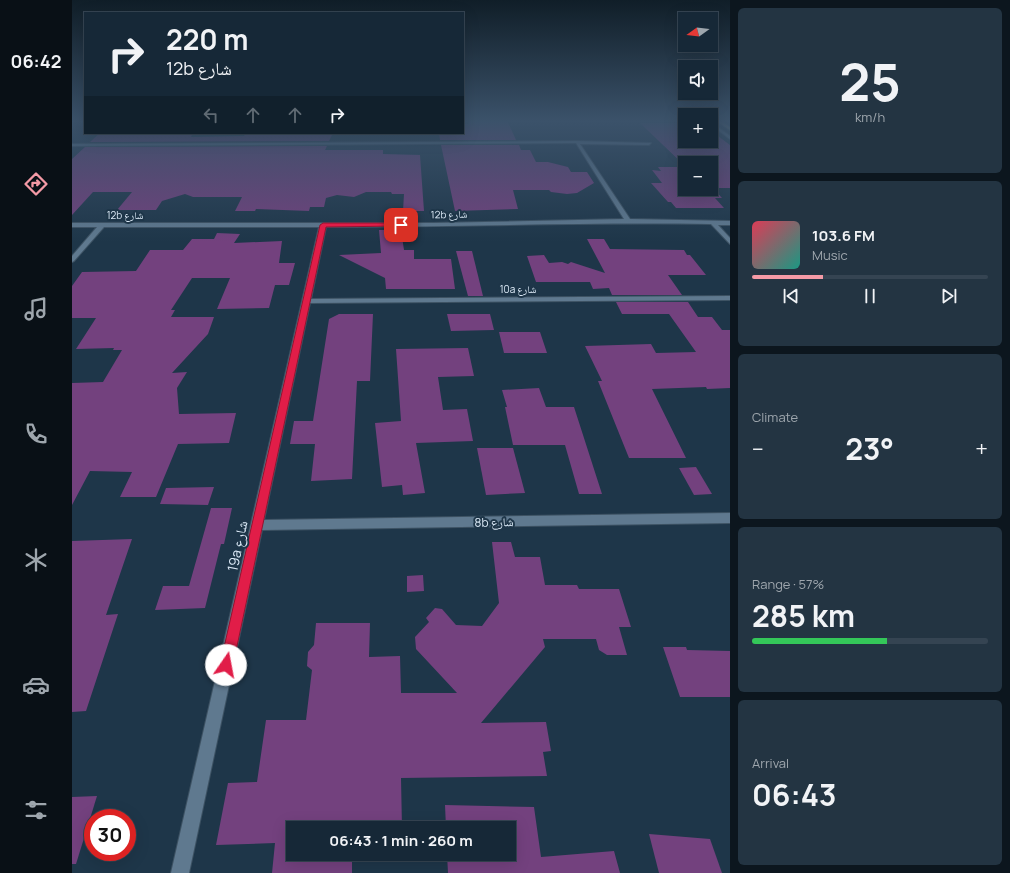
<!DOCTYPE html>
<meta charset="utf-8">
<style>
:root{--surface:#162837;--page:#233442;--text:#f1f3f6;--muted:#9ea6ad;--line:#354452;--accent:#f49aa6}
body{margin:0;font-family:Manrope,"Noto Naskh Arabic",sans-serif;background:var(--page);color:var(--text);height:100vh;display:flex;flex-direction:column;font-size:15px;white-space:nowrap}
*{box-sizing:border-box;margin:0}
p{font-size:13px;color:var(--muted)}
.icon{flex:none;width:22px;height:22px;fill:none;stroke:currentColor;stroke-width:2;stroke-linecap:round;stroke-linejoin:round}
.map{position:relative;flex:1;overflow:hidden}
.drawer{display:flex;flex-direction:column;gap:8px;padding:8px;background:#0c161e;width:280px}
.drawer>*{flex:none}
.banner{position:absolute;left:12px;top:12px;width:380px;height:122px;border-radius:0px;box-shadow:0 4px 16px #0002,0 0 0 1px var(--line);background:#162837;color:var(--text);overflow:hidden}
.needle{width:26px;rotate:255deg}
.fabs{position:absolute;left:606px;top:12px;display:grid;gap:8px}
.fabs a{display:grid;place-items:center;width:40px;height:40px;border-radius:0px;background:var(--surface);box-shadow:0 4px 16px #0002,0 0 0 1px var(--line);font-size:20px}
.speed{position:absolute;left:12px;top:809px;display:flex;gap:8px;font-size:20px;font-weight:700;text-align:center}
.speed>*{display:grid;place-content:center;width:52px;height:52px;border-radius:50%;background:var(--surface);box-shadow:0 4px 16px #0002,0 0 0 1px var(--line);line-height:1}
.speed .limit{border:6px solid #d22;background:#fff;color:#111}
.pin{position:absolute;display:grid;place-items:center;width:34px;height:34px;color:#fff;margin:-17px;border-radius:8px;box-shadow:0 2px 6px #0006}
.me{position:absolute;width:44px;margin:-22px;rotate:12deg;stroke-linejoin:round;filter:drop-shadow(0 0 3px #0008)}
.turn{display:flex;align-items:center;gap:14px;height:84px;padding:0 16px;font-size:18px}
.turn .icon{width:52px;height:52px;stroke-width:2.5}
.turn b{display:block;font-size:28px;line-height:34px}
.lanes{display:flex;align-items:center;height:38px;padding:0 16px;background:#0003;justify-content:center;gap:20px;direction:ltr}
.lanes .off{opacity:.35}
.big{font-size:30px;font-weight:700;line-height:1.1}
.drawer .tile{flex:1;display:flex;flex-direction:column;justify-content:center;gap:6px;min-width:0;padding:0 14px;border-radius:6px;background:var(--page)}
.drawer .dial{align-items:center;gap:0}
.dial b{font-size:52px;line-height:1}
.song{display:flex;align-items:center;gap:12px}
.cover{width:48px;height:48px;border-radius:6px;background:linear-gradient(135deg,hsl(350 70% 55%),hsl(170 70% 35%))}
.played{height:4px;border-radius:2px;background:linear-gradient(90deg,var(--accent) 30%,var(--line) 30%)}
.keys{display:flex;justify-content:space-around;direction:ltr}
.heat{display:flex;justify-content:space-between;align-items:center;font-size:22px;direction:ltr}
.charge{height:6px;border-radius:3px;background:linear-gradient(90deg,#34c759 57%,var(--line) 0)}
.trip{position:absolute;left:214px;top:821px;width:230px;height:40px;border-radius:0px;background:var(--surface);box-shadow:0 4px 16px #0002,0 0 0 1px var(--line);font-weight:700;line-height:40px;text-align:center}
main{display:flex;flex:1;min-height:0}
.tabs{display:flex;flex-direction:column;width:72px;justify-content:space-around;align-items:center;background:#091016;color:var(--muted)}
.tabs .icon{width:28px;height:28px}
.tabs .current{color:var(--accent)}
.tabs b{font-size:18px;color:var(--text)}
.map>svg:first-child{display:block}
.building{fill:#73417e}
.lines{fill:none;stroke-linecap:round;stroke-linejoin:round}
.lane-casing{stroke:#3d5263;stroke-width:2}
.street-casing{stroke:#3d5263;stroke-width:2}
.secondary-casing{stroke:#3d5263;stroke-width:2}
.lane{fill:#5f798f;fill-rule:evenodd}
.street{fill:#5f798f;fill-rule:evenodd}
.secondary{fill:#868c79;fill-rule:evenodd}
.route{fill:#e11d48;stroke:#92132f}
.labels{text-anchor:middle;dominant-baseline:central;stroke-width:4;stroke-linejoin:round;paint-order:stroke}
.far-street-label{font-size:10px;fill:#dceaf7;stroke:#1e3649}
.street-label{font-size:12px;fill:#dceaf7;stroke:#1e3649}
.near-street-label{font-size:14px;fill:#dceaf7;stroke:#1e3649}
</style>
<main>
<nav class="tabs">
<b>06:42</b>
<svg class="icon current" aria-label="directions" viewBox="0 0 24 24"><path d="M12 3l9 9-9 9-9-9zM9 14v-3h6M13 9l2 2-2 2"/></svg>
<svg class="icon" aria-label="music" viewBox="0 0 24 24"><path d="M9 18V5l10-2v13"/><circle cx="6" cy="18" r="3"/><circle cx="16" cy="16" r="3"/></svg>
<svg class="icon" aria-label="phone" viewBox="0 0 24 24"><path d="M5 4h4l2 5-3 2q2 4 5 5l2-3 5 2v4C11 20 4 13 5 4z"/></svg>
<svg class="icon" aria-label="climate" viewBox="0 0 24 24"><path d="M12 3v18M4 7l16 10M4 17L20 7"/></svg>
<svg class="icon" aria-label="car" viewBox="0 0 24 24"><path d="M5 17H2v-5l4-1 3-4h7l3 4 3 1v5h-3M9 17h6M6 11h13"/><circle cx="7" cy="17" r="2"/><circle cx="17" cy="17" r="2"/></svg>
<svg class="icon" aria-label="filters" viewBox="0 0 24 24"><path d="M4 7h16M4 17h16"/><circle cx="9" cy="7" r="2"/><circle cx="15" cy="17" r="2"/></svg>
</nav>
<div class="map">
<svg width="658" height="873" viewBox="0 0 658 873">
<rect width="100%" height="100%" fill="#1e3649"/>
<g class="building">
<path d="M 396,120 L 435,120 L 444,140 L 368,140 L 367,133 L 391,133 L 391,124 L 397,124 Z"/>
<path d="M 568,123 L 604,123 L 613,131 L 613,141 L 639,141 L 639,133 L 642,133 L 658,145 L 658,188 L 641,188 L 650,198 L 643,198 L 652,208 L 604,208 L 599,202 L 596,202 L 579,183 L 590,183 L 580,170 L 589,171 L 586,167 L 613,167 L 613,189 L 639,189 L 639,163 L 613,163 L 613,166 Z"/>
<path d="M 28,133 L 121,133 L 119,137 L 172,136 L 174,133 L 261,133 L 257,141 L 18,142 Z"/>
<path d="M 369,145 L 447,145 L 449,150 L 458,150 L 464,162 L 476,162 L 496,167 L 499,172 L 515,172 L 522,183 L 505,193 L 495,194 L 479,192 L 477,190 L 441,190 L 446,209 L 383,211 Z"/>
<path d="M 255,146 L 253,150 L 311,150 L 311,154 L 348,155 L 352,211 L 331,211 L 332,194 L 320,194 L 319,192 L 294,192 L 282,197 L 265,195 L 254,198 L 252,207 L 238,207 L 237,211 L 184,209 L 183,211 L 163,211 L 170,197 L 121,197 L 113,194 L 90,201 L 84,210 L 45,210 L 60,192 L 21,192 L 0,215 L 0,159 L 13,147 Z"/>
<path d="M 307,230 L 329,230 L 332,250 L 342,250 L 342,259 L 379,259 L 383,289 L 314,289 L 313,278 L 267,255 L 309,253 Z"/>
<path d="M 145,233 L 168,234 L 162,243 L 210,241 L 207,263 L 223,263 L 217,285 L 203,285 L 197,308 L 145,309 L 158,278 L 120,278 L 99,310 L 103,310 L 99,317 L 142,317 L 136,334 L 100,373 L 115,372 L 105,388 L 107,414 L 164,413 L 157,443 L 106,444 L 84,497 L 48,497 L 60,472 L 18,471 L 0,505 L 0,383 L 31,382 L 50,350 L 41,350 L 42,348 L 4,349 L 24,318 L 0,318 L 0,286 L 10,272 L 64,271 L 78,250 L 111,250 L 120,239 L 142,239 Z"/>
<path d="M 515,239 L 532,239 L 538,249 L 612,250 L 615,255 L 618,255 L 634,275 L 596,275 L 610,295 L 540,295 L 537,288 L 521,289 L 518,282 L 464,282 L 455,256 L 472,255 L 477,263 L 490,262 L 496,264 L 499,262 L 533,273 Z"/>
<path d="M 384,251 L 400,251 L 411,296 L 396,296 Z"/>
<path d="M 544,302 L 616,302 L 626,317 L 640,317 L 650,330 L 658,330 L 658,388 L 635,389 L 634,387 L 580,389 L 614,458 L 557,458 L 526,381 L 530,381 L 513,346 L 579,344 L 584,353 L 624,352 L 597,314 L 550,314 Z"/>
<path d="M 267,314 L 301,314 L 298,381 L 285,381 L 280,479 L 239,481 L 243,444 L 218,444 L 222,421 L 241,421 L 257,319 Z"/>
<path d="M 375,314 L 418,314 L 422,330 L 379,331 Z"/>
<path d="M 427,332 L 468,332 L 475,353 L 432,353 Z"/>
<path d="M 396,348 L 402,376 L 366,377 L 371,410 L 395,409 L 401,441 L 344,443 L 353,493 L 331,495 L 330,485 L 310,487 L 303,423 L 329,421 L 324,349 Z"/>
<path d="M 467,388 L 474,407 L 502,407 L 530,494 L 507,494 L 493,445 L 441,445 L 433,407 L 435,407 L 430,390 Z"/>
<path d="M 405,448 L 441,448 L 453,493 L 414,495 Z"/>
<path d="M 624,467 L 640,494 L 622,495 L 607,468 Z"/>
<path d="M 142,487 L 136,505 L 88,504 L 94,488 Z"/>
<path d="M 139,508 L 160,508 L 152,544 L 149,544 L 133,608 L 83,610 L 91,586 L 117,586 Z"/>
<path d="M 60,539 L 34,615 L 46,614 L 14,711 L 0,712 L 0,541 Z"/>
<path d="M 420,542 L 439,542 L 443,557 L 468,557 L 473,585 L 505,585 L 507,589 L 547,589 L 559,627 L 547,627 L 555,655 L 535,655 L 527,650 L 524,639 L 471,639 L 473,647 L 409,723 L 474,722 L 479,751 L 471,752 L 475,776 L 329,778 L 330,828 L 221,828 L 221,854 L 280,854 L 280,873 L 200,873 L 203,843 L 144,845 L 156,783 L 185,782 L 194,720 L 234,720 L 240,670 L 235,666 L 236,652 L 242,645 L 244,623 L 298,623 L 297,657 L 328,656 L 329,693 L 385,693 L 344,649 L 343,637 L 357,622 L 354,618 L 363,608 L 370,609 L 384,625 L 410,626 L 427,603 Z"/>
<path d="M 351,575 L 352,591 L 335,592 L 335,576 Z"/>
<path d="M 591,647 L 614,647 L 615,650 L 658,651 L 658,697 L 608,697 Z"/>
<path d="M 25,796 L 4,864 L 0,864 L 0,797 Z"/>
<path d="M 373,805 L 462,807 L 469,857 L 542,851 L 548,873 L 376,873 L 375,854 L 437,854 L 437,828 L 374,828 Z"/>
<path d="M 577,834 L 638,839 L 650,873 L 587,873 Z"/>
</g>
<g class="lines">
<g class="lane-casing">
<path id="lane" d="M 639,122 L 658,136 L 658,139 L 639,125 Z"/>
</g>
<g class="street-casing">
<path id="street" d="M 505,141 L 579,143 L 577,145 L 508,144 L 558,219 L 658,221 L 658,225 L 646,225 L 658,238 L 658,244 L 639,224 C 511,222 382,227 254,227 L 239,299 L 658,296 L 658,300 L 238,303 L 192,520 L 658,513 L 658,523 L 190,530 L 117,873 L 99,873 L 247,227 L 32,227 L 2,261 L 0,262 L 0,256 L 25,227 L 0,227 L 0,223 L 361,223 L 552,219 L 504,143 L 0,146 L 0,144 Z"/>
</g>
<g class="secondary-casing">
<path id="secondary" d="M 643,120 L 647,120 L 658,127 L 658,130 Z"/>
</g>
<use href="#lane" class="lane"/>
<use href="#street" class="street"/>
<use href="#secondary" class="secondary"/>
</g>
<linearGradient id="sky" x2="0" y2="1"><stop stop-color="#101e28"/><stop offset="0.5" stop-color="#3b526a"/><stop offset="1" stop-color="#3b526a" stop-opacity="0"/></linearGradient>
<rect width="658" height="242" fill="url(#sky)"/>
<path class="route" d="M 251,223 L 329,223 L 332,225 L 329,226 L 254,227 L 161,665 L 159,670 L 154,671 L 150,670 L 148,665 L 248,225 Z"/>
<g class="labels">
<g class="far-street-label">
<text transform="translate(377 214) rotate(-1)">12b شارع</text>
<text x="53" y="215">12b شارع</text>
<text x="446" y="289">10a شارع</text>
</g>
<g class="street-label">
<text transform="translate(422 522) rotate(-1)">8b شارع</text>
</g>
<g class="near-street-label">
<text transform="translate(165 546) rotate(-78)">19a شارع</text>
</g>
</g>
</svg>
<div class="fabs">
<a><svg class="needle" viewBox="-14 -14 28 28"><path d="M0-13l5 13h-10z" fill="#e53935"/><path d="M0 13l5-13h-10z" fill="#9ea6ad"/></svg></a>
<a><svg class="icon" aria-label="sound" viewBox="0 0 24 24"><path d="M4 9h4l5-4v14l-5-4H4zM17 9q2 3 0 6"/></svg></a>
<a>+</a>
<a>−</a>
</div>
<div class="speed"><div class="limit">30</div></div>
<div class="pin" style="left:329px;top:225px;background:#d93025"><svg class="icon" aria-label="arrive" viewBox="0 0 24 24"><path d="M6 21V4h12l-3 4 3 4H6"/></svg></div>
<svg class="me" style="left:154px;top:665px" viewBox="-20 -20 40 40"><circle r="19" fill="#fff"/><path d="M0-13L10 11 0 6-10 11z" fill="#e11d48"/></svg>
<div class="trip">06:43 · 1 min · 260 m</div>
<div class="banner">
<div class="turn"><svg class="icon" aria-label="right" viewBox="0 0 24 24"><path d="M7 20v-9h11M14 6l5 5-5 5"/></svg><div><b>220 m</b>12b شارع</div></div>
<div class="lanes"><svg class="icon off" aria-label="left" viewBox="0 0 24 24"><path d="M17 20v-9H6M10 6l-5 5 5 5"/></svg><svg class="icon off" aria-label="ahead" viewBox="0 0 24 24"><path d="M12 20V5M6 11l6-6 6 6"/></svg><svg class="icon off" aria-label="ahead" viewBox="0 0 24 24"><path d="M12 20V5M6 11l6-6 6 6"/></svg><svg class="icon" aria-label="right" viewBox="0 0 24 24"><path d="M7 20v-9h11M14 6l5 5-5 5"/></svg></div>
</div>
</div>
<section class="drawer">
<div class="tile dial"><b>25</b><p>km/h</p></div>
<div class="tile">
<div class="song"><i class="cover"></i><div><b>103.6 FM</b><p>Music</p></div></div>
<div class="played"></div>
<div class="keys"><svg class="icon" aria-label="previous" viewBox="0 0 24 24"><path d="M18 5L8 12l10 7zM5 5v14"/></svg><svg class="icon" aria-label="pause" viewBox="0 0 24 24"><path d="M8 5v14M16 5v14"/></svg><svg class="icon" aria-label="next" viewBox="0 0 24 24"><path d="M6 5l10 7-10 7zM19 5v14"/></svg></div>
</div>
<div class="tile"><p>Climate</p>
<div class="heat"><a>−</a><b class="big">23°</b><a>+</a></div>
</div>
<div class="tile"><p>Range · 57%</p><b class="big">285 km</b><div class="charge"></div></div>
<div class="tile"><p>Arrival</p><b class="big">06:43</b></div>
</section>
</main>
